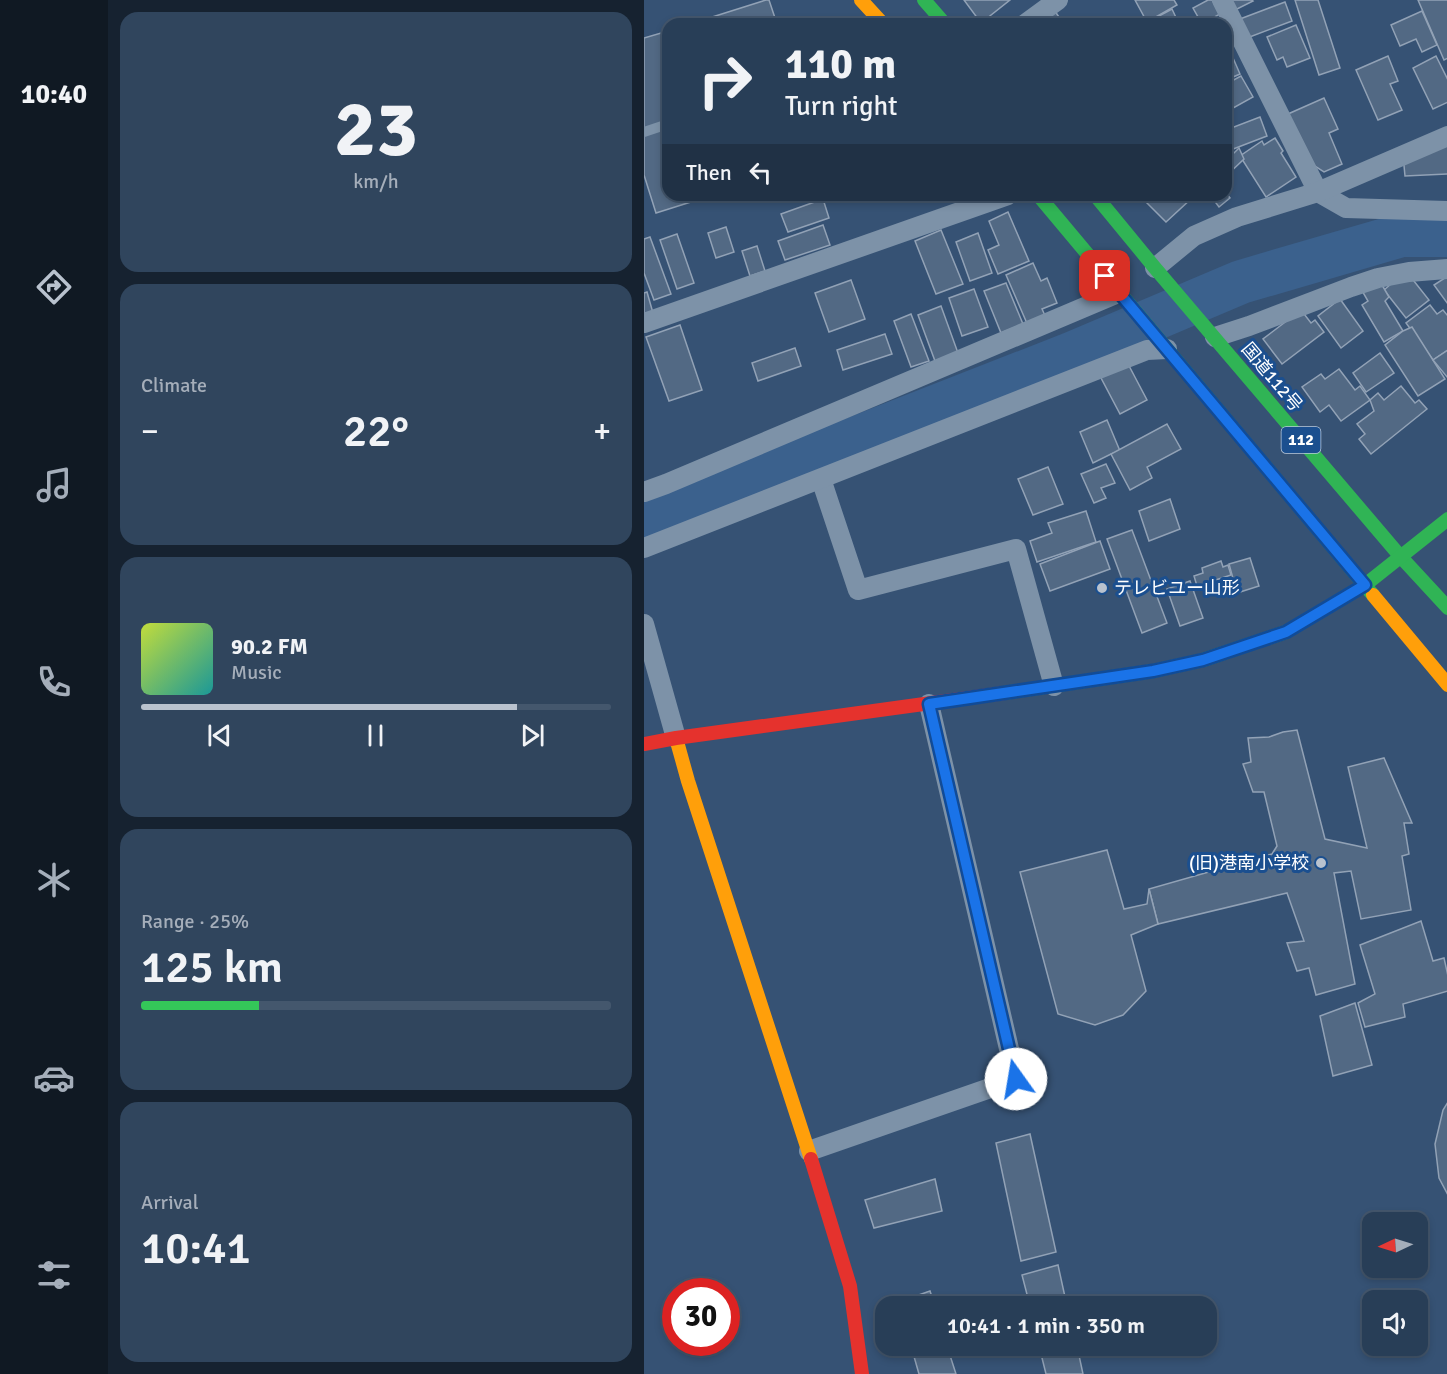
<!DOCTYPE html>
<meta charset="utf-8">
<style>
:root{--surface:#283e57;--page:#30455d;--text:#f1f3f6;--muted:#a5aeba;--line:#44576d;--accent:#b9c2ce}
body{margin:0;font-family:Signika,"Noto Sans JP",sans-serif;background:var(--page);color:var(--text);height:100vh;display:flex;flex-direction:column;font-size:22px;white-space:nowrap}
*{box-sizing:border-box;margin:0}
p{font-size:20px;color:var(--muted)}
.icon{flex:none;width:33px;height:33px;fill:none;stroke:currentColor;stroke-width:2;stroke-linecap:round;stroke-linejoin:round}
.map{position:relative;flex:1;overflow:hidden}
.sheet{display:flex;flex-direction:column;gap:12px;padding:12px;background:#162230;width:536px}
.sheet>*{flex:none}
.guide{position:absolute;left:18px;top:18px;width:570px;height:183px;border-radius:18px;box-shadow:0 3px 9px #0003,0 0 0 2px var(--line);background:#283e57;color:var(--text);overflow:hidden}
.needle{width:39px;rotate:266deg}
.fabs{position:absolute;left:718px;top:1212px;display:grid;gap:12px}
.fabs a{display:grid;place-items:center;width:66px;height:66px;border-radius:12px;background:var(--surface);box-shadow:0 3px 9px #0003,0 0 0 2px var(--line);font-size:30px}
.speed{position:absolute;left:18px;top:1278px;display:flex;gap:12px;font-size:30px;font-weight:700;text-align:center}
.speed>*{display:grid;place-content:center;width:78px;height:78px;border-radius:50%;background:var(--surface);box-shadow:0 3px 9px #0003,0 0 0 2px var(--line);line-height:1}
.speed .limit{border:9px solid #d22;background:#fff;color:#111}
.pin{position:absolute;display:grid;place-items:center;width:51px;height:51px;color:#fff;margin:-26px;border-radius:12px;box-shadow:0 3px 9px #0006}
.me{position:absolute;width:66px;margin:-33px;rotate:347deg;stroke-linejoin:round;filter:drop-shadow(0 0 4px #0008)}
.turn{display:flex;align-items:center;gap:21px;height:126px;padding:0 24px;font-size:27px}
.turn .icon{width:78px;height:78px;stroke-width:2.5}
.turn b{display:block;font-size:42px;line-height:51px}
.then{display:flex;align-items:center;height:57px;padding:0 24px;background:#0003;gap:12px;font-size:22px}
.big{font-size:45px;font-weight:600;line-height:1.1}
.sheet .card{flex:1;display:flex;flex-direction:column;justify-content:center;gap:9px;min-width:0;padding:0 21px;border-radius:18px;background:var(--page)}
.sheet .dial{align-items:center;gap:0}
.dial b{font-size:78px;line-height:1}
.song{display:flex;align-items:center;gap:18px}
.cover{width:72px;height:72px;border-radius:9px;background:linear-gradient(135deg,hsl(70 70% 55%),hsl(180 70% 35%))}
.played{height:6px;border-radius:3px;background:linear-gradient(90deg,var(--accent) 80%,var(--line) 80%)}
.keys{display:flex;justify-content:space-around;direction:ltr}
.heat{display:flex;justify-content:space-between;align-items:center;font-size:33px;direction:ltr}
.charge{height:9px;border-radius:4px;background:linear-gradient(90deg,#34c759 25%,var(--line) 0)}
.trip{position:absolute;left:231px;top:1296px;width:342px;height:60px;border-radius:18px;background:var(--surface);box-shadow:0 3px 9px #0003,0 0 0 2px var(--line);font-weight:600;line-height:60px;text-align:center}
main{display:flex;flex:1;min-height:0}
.dock{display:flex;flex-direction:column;width:108px;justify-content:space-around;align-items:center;background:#101923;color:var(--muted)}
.dock .icon{width:42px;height:42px}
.dock .active{color:var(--accent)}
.dock b{font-size:27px;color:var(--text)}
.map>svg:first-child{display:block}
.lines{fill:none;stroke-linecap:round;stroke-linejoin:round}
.river{stroke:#3b618d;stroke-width:44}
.building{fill:#526984;stroke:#92a2b6;stroke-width:1.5}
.lane{stroke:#7d92a8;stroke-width:10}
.street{stroke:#7d92a8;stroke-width:20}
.fast{stroke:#30b455;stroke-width:14}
.slow{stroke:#ff9f0a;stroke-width:14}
.jam{stroke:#e5322d;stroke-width:14}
.route-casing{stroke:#114b97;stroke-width:15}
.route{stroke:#1a73e8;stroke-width:10}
.poi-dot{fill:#b9c2ce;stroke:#1b4f8f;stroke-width:2}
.labels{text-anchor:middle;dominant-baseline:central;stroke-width:6;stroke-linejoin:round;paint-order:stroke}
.shield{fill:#1b4f8f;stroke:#bbcadd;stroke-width:1.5}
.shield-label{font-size:16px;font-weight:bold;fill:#fff}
.street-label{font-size:18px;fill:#fff;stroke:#1b4f8f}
.poi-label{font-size:18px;fill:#fff;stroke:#1b4f8f;text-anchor:start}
</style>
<main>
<nav class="dock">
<b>10:40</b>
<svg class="icon active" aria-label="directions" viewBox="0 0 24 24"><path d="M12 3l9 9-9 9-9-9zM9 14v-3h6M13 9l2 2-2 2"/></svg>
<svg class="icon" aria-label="music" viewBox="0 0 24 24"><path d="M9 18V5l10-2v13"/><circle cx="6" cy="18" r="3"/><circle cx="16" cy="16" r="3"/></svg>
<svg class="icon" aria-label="phone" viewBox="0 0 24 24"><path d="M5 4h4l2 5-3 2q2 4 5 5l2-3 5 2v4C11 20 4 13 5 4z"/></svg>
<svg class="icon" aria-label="climate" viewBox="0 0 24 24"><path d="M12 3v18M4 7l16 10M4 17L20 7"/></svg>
<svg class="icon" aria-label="car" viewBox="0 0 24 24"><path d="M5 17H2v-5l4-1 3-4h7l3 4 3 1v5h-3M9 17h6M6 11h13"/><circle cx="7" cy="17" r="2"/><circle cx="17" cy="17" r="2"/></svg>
<svg class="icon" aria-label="filters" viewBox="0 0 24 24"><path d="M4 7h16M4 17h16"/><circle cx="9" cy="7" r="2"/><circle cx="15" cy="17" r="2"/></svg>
</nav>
<section class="sheet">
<div class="card dial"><b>23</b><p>km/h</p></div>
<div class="card"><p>Climate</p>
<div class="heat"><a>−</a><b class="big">22°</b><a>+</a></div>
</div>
<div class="card">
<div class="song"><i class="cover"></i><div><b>90.2 FM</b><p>Music</p></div></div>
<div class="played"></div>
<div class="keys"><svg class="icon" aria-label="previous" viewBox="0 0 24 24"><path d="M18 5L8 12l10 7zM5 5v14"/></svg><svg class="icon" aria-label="pause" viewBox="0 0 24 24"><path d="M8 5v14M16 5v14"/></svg><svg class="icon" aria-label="next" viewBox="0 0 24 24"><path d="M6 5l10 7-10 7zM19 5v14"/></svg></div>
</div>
<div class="card"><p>Range · 25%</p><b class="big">125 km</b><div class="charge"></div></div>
<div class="card"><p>Arrival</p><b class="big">10:41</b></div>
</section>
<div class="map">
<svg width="804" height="1374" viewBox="0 0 804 1374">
<rect width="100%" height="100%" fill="#365274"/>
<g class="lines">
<path class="river" d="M 0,521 L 427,354 L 597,282 L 758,235 L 804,235"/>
</g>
<g class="building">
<path d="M 122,0 L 125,0 L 133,24 L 46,24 Z"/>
<path d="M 320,0 L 366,0 L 337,23 Z"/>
<path d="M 491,0 L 530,0 L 533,5 L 503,22 Z"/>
<path d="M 564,0 L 568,0 L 576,14 L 558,24 L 549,8 Z"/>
<path d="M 586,0 L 608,0 L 609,1 L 591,10 Z"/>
<path d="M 651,0 L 674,0 L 696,68 L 675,75 Z"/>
<path d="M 774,0 L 804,0 L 804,58 L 800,60 Z"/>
<path d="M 641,2 L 648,21 L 603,38 L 596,19 Z"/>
<path d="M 528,9 L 535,24 L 500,24 Z"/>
<path d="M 410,10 L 420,24 L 403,24 L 399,18 Z"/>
<path d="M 778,11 L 793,45 L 778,52 L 772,39 L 756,46 L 747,25 Z"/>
<path d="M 652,25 L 666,58 L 643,67 L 639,57 L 633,60 L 623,37 Z"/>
<path d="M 24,31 L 24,195 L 69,195 L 12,213 L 0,175 L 0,38 Z"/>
<path d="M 586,51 L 596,74 L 582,80 L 582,53 Z"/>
<path d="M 744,56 L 754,81 L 746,84 L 758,110 L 734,120 L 712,70 Z"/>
<path d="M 792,56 L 804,80 L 804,102 L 789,109 L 769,68 Z"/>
<path d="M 597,76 L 609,97 L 582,112 L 582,84 Z"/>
<path d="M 680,98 L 694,129 L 685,133 L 698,164 L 680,172 L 666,163 L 644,114 Z"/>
<path d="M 616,117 L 623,136 L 584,151 L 582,145 L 582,130 Z"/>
<path d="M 631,138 L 639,151 L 637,153 L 652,177 L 622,197 L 596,156 L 618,141 L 620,145 Z"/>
<path d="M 804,145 L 804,174 L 761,176 L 759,155 Z"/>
<path d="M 595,148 L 600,159 L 582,176 L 582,150 L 587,156 Z"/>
<path d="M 582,193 L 586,198 L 575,207 L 566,195 L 582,195 Z"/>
<path d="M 501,195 L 546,195 L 549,197 L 522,222 L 498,198 Z"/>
<path d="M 179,199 L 185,218 L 144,232 L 137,214 Z"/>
<path d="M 364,212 L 385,261 L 354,274 L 344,250 L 355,245 L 345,221 Z"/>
<path d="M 179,225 L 186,245 L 141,260 L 134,241 Z"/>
<path d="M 82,227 L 90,252 L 72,258 L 64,233 Z"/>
<path d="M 297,230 L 319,284 L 292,294 L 271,241 Z"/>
<path d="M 334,233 L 348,273 L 326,281 L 312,242 Z"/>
<path d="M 33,234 L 50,283 L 33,289 L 16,240 Z"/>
<path d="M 6,237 L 27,294 L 10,300 L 0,273 L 0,239 Z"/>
<path d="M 113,246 L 121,271 L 106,276 L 98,251 Z"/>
<path d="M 389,263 L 397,281 L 403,278 L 413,303 L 398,309 L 403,320 L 385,328 L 362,275 Z"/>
<path d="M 762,271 L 785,300 L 762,318 L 740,290 Z"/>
<path d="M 804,276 L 804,304 L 790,285 Z"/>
<path d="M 734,278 L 745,297 L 741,301 L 759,331 L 740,342 L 718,305 L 724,301 L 717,289 Z"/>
<path d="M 207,280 L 221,319 L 185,332 L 171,293 Z"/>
<path d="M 362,283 L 379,324 L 357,333 L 340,291 Z"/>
<path d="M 330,289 L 344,327 L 318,336 L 305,298 Z"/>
<path d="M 3,292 L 9,313 L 0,316 L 0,293 Z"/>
<path d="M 696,299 L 719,331 L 697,348 L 674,316 Z"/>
<path d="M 786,305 L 793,314 L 799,310 L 804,316 L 804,350 L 789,360 L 762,323 Z"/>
<path d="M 297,306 L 314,353 L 291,361 L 274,315 Z"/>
<path d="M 657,310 L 667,323 L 671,320 L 680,332 L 638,364 L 619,339 Z"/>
<path d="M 267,314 L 285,361 L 267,367 L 250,321 Z"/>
<path d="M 36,325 L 58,390 L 25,401 L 2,337 Z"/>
<path d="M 768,327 L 801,379 L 774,396 L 741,345 L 759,331 Z"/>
<path d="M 241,334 L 248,354 L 199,370 L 193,350 Z"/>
<path d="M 151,348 L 157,366 L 114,381 L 108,363 Z"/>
<path d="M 804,350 L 804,378 L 789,360 Z"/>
<path d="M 736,353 L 750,373 L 722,392 L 709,373 Z"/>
<path d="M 483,362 L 503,400 L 476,414 L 456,376 Z"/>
<path d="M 695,369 L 711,390 L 716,386 L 726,400 L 697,421 L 685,405 L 676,412 L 658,387 L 677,374 L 681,379 Z"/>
<path d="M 757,386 L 771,403 L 775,400 L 783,409 L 727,454 L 715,439 L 721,434 L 713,424 L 730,411 L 726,400 L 734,393 L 740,400 Z"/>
<path d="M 463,420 L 476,451 L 467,454 L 449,463 L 436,432 Z"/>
<path d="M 523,424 L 537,449 L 503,467 L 508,478 L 486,490 L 467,454 Z"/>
<path d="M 462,464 L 471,483 L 457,488 L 462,498 L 450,503 L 437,474 Z"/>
<path d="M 404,467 L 419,504 L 389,515 L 374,479 Z"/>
<path d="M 526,499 L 536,529 L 505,541 L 495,511 Z"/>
<path d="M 442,511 L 452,542 L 393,562 L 386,541 L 408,533 L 404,523 Z"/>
<path d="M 488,530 L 523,623 L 498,633 L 463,539 Z"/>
<path d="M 456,541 L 466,569 L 406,591 L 396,564 Z"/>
<path d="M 606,558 L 615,586 L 593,593 L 585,564 Z"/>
<path d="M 577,561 L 579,567 L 584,565 L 587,575 L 553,586 L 550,576 L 559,573 L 558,568 Z"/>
<path d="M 546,581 L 559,618 L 536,626 L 523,589 Z"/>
<path d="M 653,730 L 681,839 L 723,848 L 704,767 L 740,758 L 768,823 L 760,823 L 765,854 L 758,856 L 767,910 L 717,919 L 707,871 L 690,873 L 711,984 L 672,995 L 665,968 L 653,971 L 643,943 L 660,941 L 643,893 L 514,924 L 505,889 L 628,854 L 633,846 L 620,792 L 609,792 L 599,764 L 607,762 L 604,738 L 625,737 L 639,732 Z"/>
<path d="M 463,850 L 480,909 L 503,904 L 505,889 L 514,924 L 487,935 L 502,991 L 479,1015 L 451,1025 L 414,1014 L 376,872 Z"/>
<path d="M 777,921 L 789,961 L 800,958 L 804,976 L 804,991 L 759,1004 L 761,1017 L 721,1027 L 714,1003 L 731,994 L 716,945 Z"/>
<path d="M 711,1003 L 728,1065 L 689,1076 L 676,1016 Z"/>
<path d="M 804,1102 L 804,1195 L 795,1178 L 791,1144 L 799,1110 Z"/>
<path d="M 386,1134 L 412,1252 L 377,1261 L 352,1143 Z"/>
<path d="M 291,1179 L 298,1211 L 230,1228 L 221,1200 Z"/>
<path d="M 414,1265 L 423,1306 L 386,1306 L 378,1275 Z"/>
<path d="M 286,1291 L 291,1306 L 257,1306 L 255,1302 Z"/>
<path d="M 267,1346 L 303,1346 L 312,1374 L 275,1374 Z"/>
<path d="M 395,1346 L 433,1346 L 439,1374 L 402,1374 Z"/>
</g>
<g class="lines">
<path class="lane" d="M 0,132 L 24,124"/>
<g class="street">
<path d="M 578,0 L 674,192 L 702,208 L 804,211"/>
<path d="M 381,24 L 414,0"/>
<path d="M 511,268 L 550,236 L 593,217 L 674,192 L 804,136"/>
<path d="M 0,323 L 364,195"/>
<path d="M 571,337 L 605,326 L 707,287 L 734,278 L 765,272 L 804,269"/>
<path d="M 177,479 L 214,590 L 372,549 L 410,686"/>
<path d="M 0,492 L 22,484 L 474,293"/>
<path d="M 0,548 L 503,350 L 523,349"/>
<path d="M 0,624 L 32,738"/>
<path d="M 165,1151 L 372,1079 L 285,704"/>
</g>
<g class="fast">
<path d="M 280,0 L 301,24"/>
<path d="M 394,195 L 729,595"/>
<path d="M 451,195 L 511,268 L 756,556 L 804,608"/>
<path d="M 360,693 L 509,671 L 559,660 L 642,632 L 721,585 L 804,519"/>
</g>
<g class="slow">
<path d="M 217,0 L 239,24"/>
<path d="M 729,595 L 804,685"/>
<path d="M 32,738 L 44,781 L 167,1159"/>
</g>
<g class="jam">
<path d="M 0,744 L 32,738 L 360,693"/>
<path d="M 167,1159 L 206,1286 L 218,1374"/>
</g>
</g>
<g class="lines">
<g class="route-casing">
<path id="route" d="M 372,1079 L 285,704 L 509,671 L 559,660 L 642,632 L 721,585 L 461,276"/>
</g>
<use href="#route" class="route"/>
</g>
<g class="poi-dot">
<circle cx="458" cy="588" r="6"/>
<circle cx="677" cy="863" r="6"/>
</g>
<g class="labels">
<rect class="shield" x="637.5" y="427" width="39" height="26" rx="4.5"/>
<g class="shield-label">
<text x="657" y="440">112</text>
</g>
<g class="street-label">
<text transform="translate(628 377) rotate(50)">国道112号</text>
</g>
<g class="poi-label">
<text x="470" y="588">テレビユー山形</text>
<text x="665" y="863" text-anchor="end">(旧)港南小学校</text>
</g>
</g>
</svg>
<div class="fabs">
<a><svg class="needle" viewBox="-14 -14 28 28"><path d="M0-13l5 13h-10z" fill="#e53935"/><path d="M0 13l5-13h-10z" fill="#a5aeba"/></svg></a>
<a><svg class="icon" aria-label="sound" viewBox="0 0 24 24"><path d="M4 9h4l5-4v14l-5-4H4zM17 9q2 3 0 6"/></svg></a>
</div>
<div class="speed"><div class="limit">30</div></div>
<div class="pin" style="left:461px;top:276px;background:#d93025"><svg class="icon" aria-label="arrive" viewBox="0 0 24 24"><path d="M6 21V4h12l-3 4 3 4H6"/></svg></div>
<svg class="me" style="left:372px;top:1079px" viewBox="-20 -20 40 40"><circle r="19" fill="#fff"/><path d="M0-13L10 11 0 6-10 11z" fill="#1a73e8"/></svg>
<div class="trip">10:41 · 1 min · 350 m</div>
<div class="guide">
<div class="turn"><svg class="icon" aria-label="right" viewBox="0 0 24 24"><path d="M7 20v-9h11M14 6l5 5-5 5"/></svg><div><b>110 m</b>Turn right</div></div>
<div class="then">Then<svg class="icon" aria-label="left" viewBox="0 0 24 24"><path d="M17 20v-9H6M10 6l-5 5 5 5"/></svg></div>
</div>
</div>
</main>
